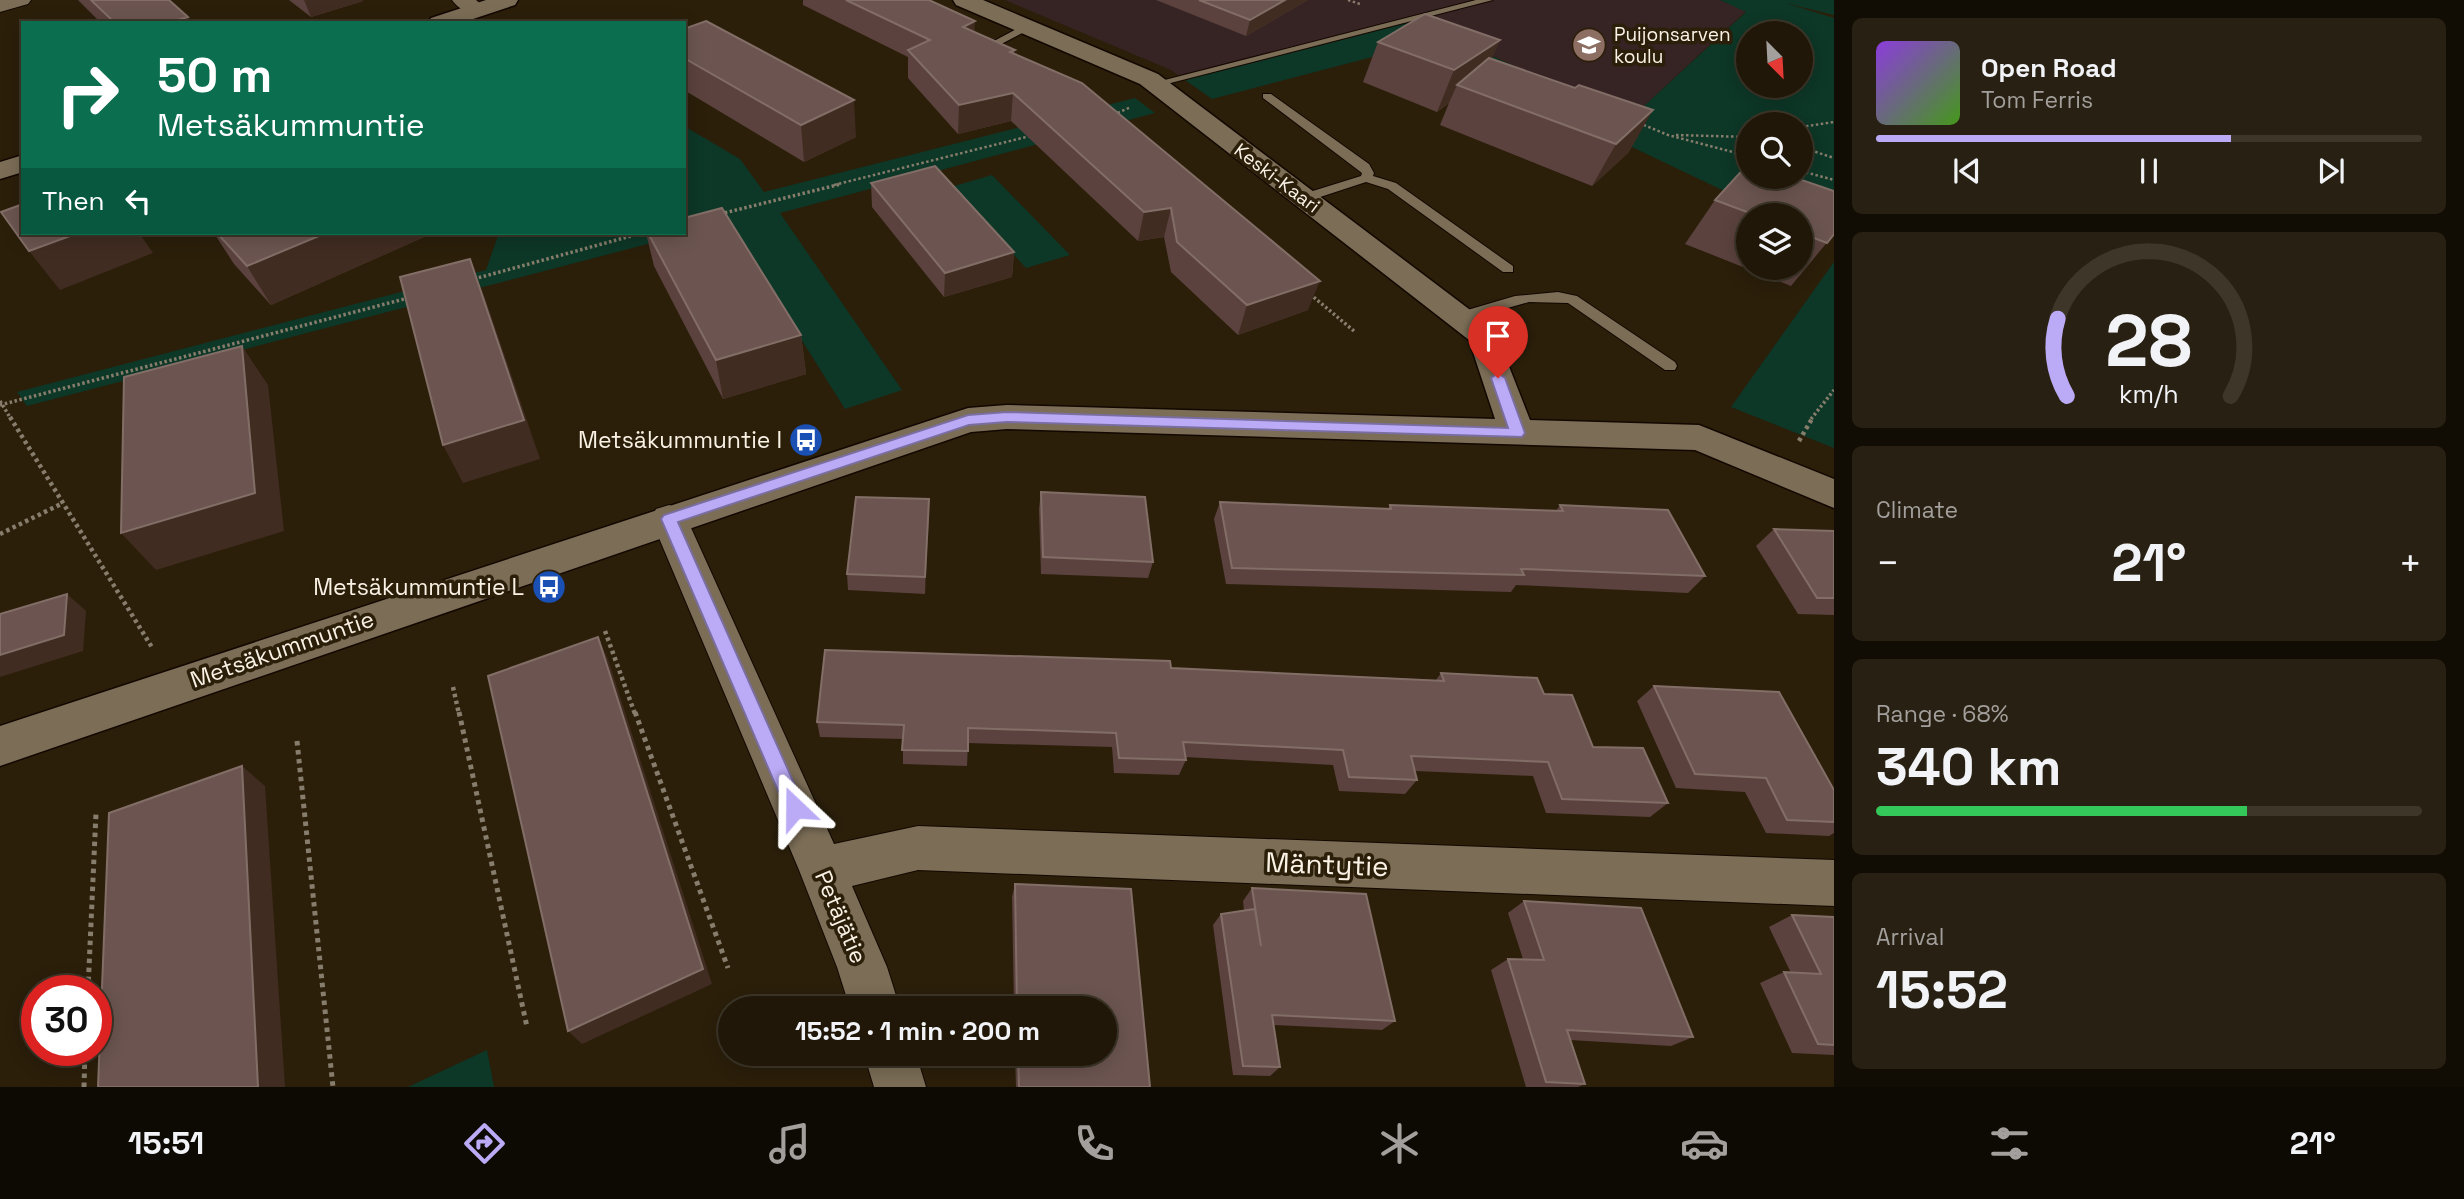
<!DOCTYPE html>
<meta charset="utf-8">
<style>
:root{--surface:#201708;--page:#282012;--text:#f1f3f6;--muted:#a29f9c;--line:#3d3629;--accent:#bbaaf6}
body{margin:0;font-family:"Space Grotesk",sans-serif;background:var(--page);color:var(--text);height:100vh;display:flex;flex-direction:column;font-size:26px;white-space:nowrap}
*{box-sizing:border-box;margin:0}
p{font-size:23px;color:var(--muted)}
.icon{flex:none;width:38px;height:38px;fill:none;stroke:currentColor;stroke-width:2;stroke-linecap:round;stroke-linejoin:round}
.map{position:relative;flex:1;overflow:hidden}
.details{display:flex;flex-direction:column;gap:18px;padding:18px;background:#120d04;width:630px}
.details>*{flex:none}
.top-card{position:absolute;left:21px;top:21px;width:665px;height:214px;border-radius:0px;box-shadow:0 4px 18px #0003,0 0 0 2px var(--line);background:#0b6e4f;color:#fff;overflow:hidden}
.needle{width:46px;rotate:156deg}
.buttons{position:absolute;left:1736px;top:21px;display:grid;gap:14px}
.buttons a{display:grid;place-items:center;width:77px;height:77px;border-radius:50%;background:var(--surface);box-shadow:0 4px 18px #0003,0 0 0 2px var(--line);font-size:35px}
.speed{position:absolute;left:21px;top:975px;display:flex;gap:14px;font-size:35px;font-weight:700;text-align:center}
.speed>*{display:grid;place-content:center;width:91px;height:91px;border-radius:50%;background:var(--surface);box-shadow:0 4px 18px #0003,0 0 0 2px var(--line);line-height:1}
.speed .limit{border:10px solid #d22;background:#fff;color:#111}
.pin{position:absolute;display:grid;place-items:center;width:60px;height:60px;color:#fff;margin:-72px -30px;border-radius:50% 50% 50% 0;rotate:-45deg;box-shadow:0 0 7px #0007}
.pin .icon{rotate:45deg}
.me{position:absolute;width:77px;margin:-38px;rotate:337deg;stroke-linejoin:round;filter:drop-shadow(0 0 5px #0008)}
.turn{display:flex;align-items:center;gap:24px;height:147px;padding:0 21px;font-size:32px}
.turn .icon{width:91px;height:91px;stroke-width:2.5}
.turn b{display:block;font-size:49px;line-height:60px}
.then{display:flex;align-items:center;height:66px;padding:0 21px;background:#0003;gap:14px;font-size:26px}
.big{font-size:52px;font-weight:800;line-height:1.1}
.details .widget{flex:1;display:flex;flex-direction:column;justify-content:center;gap:10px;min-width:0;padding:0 24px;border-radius:10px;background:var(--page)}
.details .dial{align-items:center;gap:0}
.dial svg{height:182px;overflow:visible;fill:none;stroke:var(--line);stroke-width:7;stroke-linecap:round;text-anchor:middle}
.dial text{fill:var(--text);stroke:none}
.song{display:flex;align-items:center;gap:21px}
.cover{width:84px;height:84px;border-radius:10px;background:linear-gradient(135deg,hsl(270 70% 55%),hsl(100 70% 35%))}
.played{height:7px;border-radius:4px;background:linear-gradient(90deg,var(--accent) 65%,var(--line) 65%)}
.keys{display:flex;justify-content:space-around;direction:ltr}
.heat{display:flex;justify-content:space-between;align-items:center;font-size:38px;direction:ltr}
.charge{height:10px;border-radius:5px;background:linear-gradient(90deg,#34c759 68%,var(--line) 0)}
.trip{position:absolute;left:718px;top:996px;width:399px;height:70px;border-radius:35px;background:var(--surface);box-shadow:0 4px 18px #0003,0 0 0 2px var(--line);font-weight:800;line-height:70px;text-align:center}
.tabs{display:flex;height:112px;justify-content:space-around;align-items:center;background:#0d0903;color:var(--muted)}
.tabs .icon{width:49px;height:49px}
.tabs .current{color:var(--accent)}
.tabs b{font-size:32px;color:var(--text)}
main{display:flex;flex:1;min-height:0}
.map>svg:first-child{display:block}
.education{fill:#362324}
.green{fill:#0d3727;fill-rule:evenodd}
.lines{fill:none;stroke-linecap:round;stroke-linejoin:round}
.service-casing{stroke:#130800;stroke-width:2}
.minor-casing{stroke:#130800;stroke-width:2}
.tertiary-casing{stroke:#130800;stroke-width:3}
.path-far3{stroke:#877d6c;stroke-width:2.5;stroke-dasharray:2.5 2.5;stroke-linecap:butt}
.path-far2{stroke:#877d6c;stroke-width:3.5;stroke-dasharray:2.5 2.5;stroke-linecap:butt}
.path-far1{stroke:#877d6c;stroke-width:4.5;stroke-dasharray:3.5 3.5;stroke-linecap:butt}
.path{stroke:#877d6c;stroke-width:5;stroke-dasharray:4.5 4.5;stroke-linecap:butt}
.service{fill:#7b6d56;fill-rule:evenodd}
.minor{fill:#7b6d56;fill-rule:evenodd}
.tertiary{fill:#7b6d56;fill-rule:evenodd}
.wall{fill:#5b423e;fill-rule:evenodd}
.shaded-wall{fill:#412c21}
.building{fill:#6c5550;stroke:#826e67;stroke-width:2}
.route{fill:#bbaaf6;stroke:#7a6ea0;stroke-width:2}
.labels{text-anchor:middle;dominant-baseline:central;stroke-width:7;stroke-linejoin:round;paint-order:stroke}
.far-poi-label{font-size:19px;fill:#faf2e5;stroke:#2b1f0a;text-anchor:start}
.far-street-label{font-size:19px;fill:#faf2e5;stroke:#2b1f0a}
.poi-label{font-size:23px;fill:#faf2e5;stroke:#2b1f0a;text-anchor:end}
.street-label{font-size:23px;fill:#faf2e5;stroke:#2b1f0a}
.near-street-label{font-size:28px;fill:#faf2e5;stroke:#2b1f0a}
</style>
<main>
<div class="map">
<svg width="1834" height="1087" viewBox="0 0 1834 1087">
<rect width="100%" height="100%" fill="#2b1f0a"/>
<path class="education" d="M 1005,0 L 1720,0 L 1746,11 L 1630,119 L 1416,21 L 1185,80 L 1171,70 Z"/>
<g class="green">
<path d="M 1720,0 L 1834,0 L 1834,15 L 1785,3 L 1834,18 L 1834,228 L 1801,215 L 1743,200 L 1418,45 L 1212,99 L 1185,80 L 1415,21 L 1630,119 L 1746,12 ZM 1748,33 L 1801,33 L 1801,86 L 1748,86 ZM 1748,124 L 1801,124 L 1801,177 L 1748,177 Z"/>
<path d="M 1135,98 L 1155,113 L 780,213 L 902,390 L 845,409 L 728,223 L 27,406 L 17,392 L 486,270 L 499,233 L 684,233 L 684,126 L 740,159 L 764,192 Z"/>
<path d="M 992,175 L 1070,255 L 1026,268 L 951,187 Z"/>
<path d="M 1834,262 L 1834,448 L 1731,407 Z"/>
<path d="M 487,1050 L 494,1087 L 408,1087 Z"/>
</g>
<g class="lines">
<g class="service-casing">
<g id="service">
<path d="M 1476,0 L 1493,0 L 1155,87 L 1149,84 Z"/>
<path d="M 1026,24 L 1030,25 L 1030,29 L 986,52 L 977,50 Z"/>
<path d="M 1263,94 L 1271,94 L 1369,164 L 1374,173 L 1373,176 L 1396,183 L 1513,266 L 1513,272 L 1503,272 L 1388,189 L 1366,182 L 1308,201 L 1300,201 L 1300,195 L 1361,176 L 1362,173 L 1263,98 Z"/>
<path d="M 1558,292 L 1577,296 L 1675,362 L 1677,366 L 1675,370 L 1665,370 L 1568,303 L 1529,302 L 1459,322 L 1452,317 L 1454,314 L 1515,296 Z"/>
</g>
</g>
<g class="minor-casing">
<g id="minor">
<path d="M 0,0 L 31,0 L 28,4 L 0,12 Z"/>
<path d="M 452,0 L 476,0 L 488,10 L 485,14 C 473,18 459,10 452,0 Z"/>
<path d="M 669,505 L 682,509 L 687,519 L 834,844 L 918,826 L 1834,860 L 1834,906 L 918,870 L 852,886 L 887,967 L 900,1008 L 850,1008 L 837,967 L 799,870 L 651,519 L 656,509 Z"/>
<path d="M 864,1054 L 916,1054 L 926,1087 L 874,1087 Z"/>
</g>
</g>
<g class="tertiary-casing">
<g id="tertiary">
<path d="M 486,0 L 518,0 L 515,5 L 461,23 L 428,23 L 431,18 Z"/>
<path d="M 953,0 L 983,0 L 1158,74 L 1494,328 L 1530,420 L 1699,425 L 1834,479 L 1834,508 L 1695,450 L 1007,429 L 971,432 L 0,766 L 0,726 L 968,408 L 1007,405 L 1495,419 L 1469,340 L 1140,84 L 956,5 Z"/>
<path d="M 23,155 L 23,172 L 0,179 L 0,162 Z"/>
</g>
</g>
<g class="path-far3">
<path d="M 1348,0 L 1360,4"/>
<path d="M 1113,115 L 1131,107"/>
<path d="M 1639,123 L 1668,135 L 1748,156"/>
<path d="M 1801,127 L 1834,122"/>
<path d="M 1676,135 L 1748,137"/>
<path d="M 1801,147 L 1834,158"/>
<path d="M 1801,171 L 1834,180"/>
<path d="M 834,185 L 1030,136"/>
</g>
<g class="path-far2">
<path d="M 720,214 L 841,184"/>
<path d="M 474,279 L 642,233"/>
<path d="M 1310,294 L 1354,331"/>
<path d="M 0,401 L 11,419"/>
<path d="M 0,405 L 408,298"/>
<path d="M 1811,419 L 1834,390"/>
</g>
<g class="path-far1">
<path d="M 10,417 L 153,649"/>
<path d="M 1799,441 L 1813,417"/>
<path d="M 0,534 L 63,503"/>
<path d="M 605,631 L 635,714"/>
<path d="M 453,687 L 459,714"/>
</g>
<g class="path">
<path d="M 459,712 L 527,1027"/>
<path d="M 635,712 L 728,968"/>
<path d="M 297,741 L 333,1087"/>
<path d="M 88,990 L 96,813"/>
<path d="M 84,1087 L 85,1050"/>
</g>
<use href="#service" class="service"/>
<use href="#minor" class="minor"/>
<use href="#tertiary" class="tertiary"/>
</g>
<g class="wall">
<path d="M 78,0 L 169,0 L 191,23 L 101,23 Z"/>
<path d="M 289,0 L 362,0 L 363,1 L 311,17 Z"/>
<path d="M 803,0 L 929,0 L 975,32 L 1015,50 L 1014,53 L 1308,310 L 1238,335 L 1171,272 L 1164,237 L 1138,241 L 1011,121 L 958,134 L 908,78 L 908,57 L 803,5 Z"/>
<path d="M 1156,0 L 1308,0 L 1246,36 Z"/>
<path d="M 684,29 L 856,137 L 804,162 L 684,90 Z"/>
<path d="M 1500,40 L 1491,59 L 1629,152 L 1592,186 L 1440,125 L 1449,103 L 1437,112 L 1363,82 L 1378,42 Z"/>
<path d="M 1748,164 L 1748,177 L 1793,177 L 1834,191 L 1834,234 L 1791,286 L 1685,244 L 1715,200 ZM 1748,215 L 1801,215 L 1801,268 L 1748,268 Z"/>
<path d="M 871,183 L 1014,252 L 1012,277 L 944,297 L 872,207 Z"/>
<path d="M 214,233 L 433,233 L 271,305 L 234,264 Z"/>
<path d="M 646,233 L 684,233 L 801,335 L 806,374 L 723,399 L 654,266 Z"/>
<path d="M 1041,492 L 1153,562 L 1148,578 L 1041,574 L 1039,509 Z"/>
<path d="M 929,499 L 925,594 L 848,590 L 847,574 Z"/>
<path d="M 1220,502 L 1388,509 L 1390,505 L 1556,511 L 1560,505 L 1705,576 L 1688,593 L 1516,585 L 1511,592 L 1226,584 L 1214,519 Z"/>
<path d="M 1774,529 L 1834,531 L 1834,615 L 1798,614 L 1756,546 Z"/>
<path d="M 1171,668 L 1436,680 L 1441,673 L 1544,694 L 1593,747 L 1668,803 L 1650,817 L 1546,813 L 1533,776 L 1415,771 L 1417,780 L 1405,794 L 1339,791 L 1333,765 L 1185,757 L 1186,760 L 1179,775 L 1114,773 L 1112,747 L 968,743 L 967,766 L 903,764 L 903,739 L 820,737 L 817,722 Z"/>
<path d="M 1654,686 L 1834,790 L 1834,833 L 1829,836 L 1766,833 L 1745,792 L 1676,788 L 1637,701 Z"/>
<path d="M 1015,884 L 1131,889 L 1150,1087 L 1016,1087 L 1015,1054 L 1104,1054 L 1104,1008 L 1014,1008 L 1012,897 Z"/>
<path d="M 1252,888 L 1395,1021 L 1382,1030 L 1274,1025 L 1280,1067 L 1270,1076 L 1233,1075 L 1213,925 L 1221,914 L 1244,910 L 1243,901 Z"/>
<path d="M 1524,901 L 1693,1037 L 1671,1046 L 1570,1040 L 1585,1084 L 1578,1087 L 1526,1087 L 1491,970 L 1508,959 L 1523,959 L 1508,913 Z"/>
<path d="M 1792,915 L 1834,917 L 1834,1055 L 1792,1053 L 1760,983 L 1784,972 L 1791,973 L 1769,927 Z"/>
</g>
<g class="shaded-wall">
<path d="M 304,0 L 362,0 L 363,1 L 311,17 Z"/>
<path d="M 1285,0 L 1308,0 L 1246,36 L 1250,20 Z"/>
<path d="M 188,17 L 191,23 L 167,23 Z"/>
<path d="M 975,21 L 974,48 L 963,27 Z"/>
<path d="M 1500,40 L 1482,81 L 1457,85 L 1449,103 L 1437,112 L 1454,70 Z"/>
<path d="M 1013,93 L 1011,121 L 958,134 L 959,105 Z"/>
<path d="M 854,100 L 856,137 L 804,162 L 801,125 Z"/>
<path d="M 1653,110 L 1629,152 L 1592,186 L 1616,144 Z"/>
<path d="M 1171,208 L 1164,237 L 1138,241 L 1144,212 Z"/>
<path d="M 78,233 L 139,233 L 153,253 L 60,290 L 29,251 Z"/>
<path d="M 326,233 L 433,233 L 271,305 L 247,266 Z"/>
<path d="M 1014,252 L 1012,277 L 944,297 L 945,273 Z"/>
<path d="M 470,259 L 485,298 L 540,459 L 463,483 L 443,445 Z"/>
<path d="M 1320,281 L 1308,310 L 1238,335 L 1247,305 Z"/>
<path d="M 801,335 L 806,374 L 723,399 L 716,360 Z"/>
<path d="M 242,346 L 268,385 L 284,531 L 156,570 L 121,533 Z"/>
<path d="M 929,499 L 929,516 L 925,594 L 925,577 Z"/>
<path d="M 67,594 L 86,611 L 83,651 L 0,677 L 0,655 Z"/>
<path d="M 598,637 L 608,659 L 712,984 L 582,1044 L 568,1031 Z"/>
<path d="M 242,766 L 265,786 L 285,1087 L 258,1087 Z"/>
</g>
<g class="building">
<path d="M 91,0 L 169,0 L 188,17 L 167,23 L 115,23 Z"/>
<path d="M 846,0 L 929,0 L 975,21 L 963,27 L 1015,50 L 1010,52 L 1082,83 L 1320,281 L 1247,305 L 1177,242 L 1171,208 L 1144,212 L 1013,93 L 959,105 L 908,50 L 930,40 Z"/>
<path d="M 1199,0 L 1285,0 L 1250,20 Z"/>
<path d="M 1425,14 L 1500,40 L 1454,70 L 1378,42 Z"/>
<path d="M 706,21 L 854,100 L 801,125 L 684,58 L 684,29 Z"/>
<path d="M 1489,58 L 1575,88 L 1579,85 L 1653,110 L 1616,144 L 1457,85 Z"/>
<path d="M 1748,164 L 1748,177 L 1793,177 L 1834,191 L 1834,234 L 1827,243 L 1801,233 L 1801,215 L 1755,215 L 1715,200 Z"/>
<path d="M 935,166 L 1014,252 L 945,273 L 871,183 Z"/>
<path d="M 23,204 L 23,233 L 78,233 L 29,251 L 1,212 Z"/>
<path d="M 722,208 L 801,335 L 716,360 L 648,233 L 684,233 L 684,218 Z"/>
<path d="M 217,233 L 326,233 L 247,266 Z"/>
<path d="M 470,259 L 524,420 L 443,445 L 400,277 Z"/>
<path d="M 242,346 L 255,493 L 121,533 L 124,377 Z"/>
<path d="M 1041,492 L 1145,497 L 1153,562 L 1043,557 Z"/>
<path d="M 856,497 L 929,499 L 925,577 L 847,574 Z"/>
<path d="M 1220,502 L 1391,509 L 1390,505 L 1563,511 L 1560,505 L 1668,510 L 1705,576 L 1521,569 L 1524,575 L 1232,568 Z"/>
<path d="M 1774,529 L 1834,531 L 1834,598 L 1817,598 Z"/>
<path d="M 67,594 L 64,635 L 0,655 L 0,614 Z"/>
<path d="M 598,637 L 703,969 L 568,1031 L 488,676 Z"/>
<path d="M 825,650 L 1170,661 L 1171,668 L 1444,681 L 1441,673 L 1537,678 L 1544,694 L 1572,695 L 1593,747 L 1643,748 L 1668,803 L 1562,799 L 1548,762 L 1411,756 L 1417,780 L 1349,777 L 1343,750 L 1183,742 L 1186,760 L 1119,758 L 1116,733 L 968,728 L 968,751 L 902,750 L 904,725 L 817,722 Z"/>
<path d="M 1654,686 L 1779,692 L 1834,790 L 1834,822 L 1787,820 L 1766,778 L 1695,774 Z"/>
<path d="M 242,766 L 258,1087 L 98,1087 L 109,813 Z"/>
<path d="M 1015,884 L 1131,889 L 1150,1087 L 1019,1087 L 1018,1054 L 1104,1054 L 1104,1008 L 1017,1008 Z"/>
<path d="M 1252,888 L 1366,894 L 1395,1021 L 1272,1015 L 1280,1067 L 1243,1066 L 1221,914 L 1255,909 L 1261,946 Z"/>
<path d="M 1524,901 L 1641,908 L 1693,1037 L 1567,1030 L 1585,1084 L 1546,1082 L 1508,959 L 1544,960 Z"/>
<path d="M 1792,915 L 1834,917 L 1834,1045 L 1818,1044 L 1784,972 L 1821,974 Z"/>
</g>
<path class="route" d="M 1498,373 L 1505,378 L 1525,433 L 1522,437 L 1007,422 L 969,425 L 678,522 L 805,808 L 802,814 L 795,817 L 788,814 L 661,519 L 664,515 L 968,415 L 1007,412 L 1508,428 L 1491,378 Z"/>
<defs>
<g id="school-disc" transform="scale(1.75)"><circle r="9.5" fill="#8d6e63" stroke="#2b1f0a"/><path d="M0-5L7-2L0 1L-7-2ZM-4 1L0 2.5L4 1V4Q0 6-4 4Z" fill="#fff"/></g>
<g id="bus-disc" transform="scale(1.75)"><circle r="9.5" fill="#1a4fb4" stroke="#2b1f0a"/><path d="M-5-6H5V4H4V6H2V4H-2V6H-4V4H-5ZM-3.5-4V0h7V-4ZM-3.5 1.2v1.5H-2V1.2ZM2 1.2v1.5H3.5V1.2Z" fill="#fff"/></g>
</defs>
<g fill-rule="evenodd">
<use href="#school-disc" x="1589" y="45"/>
<use href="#bus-disc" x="806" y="440"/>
<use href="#bus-disc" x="549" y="587"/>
</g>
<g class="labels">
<g class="far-poi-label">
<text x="1614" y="34">Puijonsarven<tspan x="1614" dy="22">koulu</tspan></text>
</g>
<g class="far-street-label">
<text transform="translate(1277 178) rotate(37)">Keski-Kaari</text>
</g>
<g class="poi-label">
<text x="782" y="440">Metsäkummuntie I</text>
<text x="524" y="587">Metsäkummuntie L</text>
</g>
<g class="street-label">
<text transform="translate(282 649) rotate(-19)">Metsäkummuntie</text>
<text transform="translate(841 917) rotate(67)">Petäjätie</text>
</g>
<g class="near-street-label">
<text transform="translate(1327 864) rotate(2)">Mäntytie</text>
</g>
</g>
</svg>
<div class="buttons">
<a><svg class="needle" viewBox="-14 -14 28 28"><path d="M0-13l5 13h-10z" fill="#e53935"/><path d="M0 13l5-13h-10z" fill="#a29f9c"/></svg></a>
<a><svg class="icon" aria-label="search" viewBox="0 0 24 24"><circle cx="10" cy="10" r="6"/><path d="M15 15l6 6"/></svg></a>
<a><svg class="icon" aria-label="layers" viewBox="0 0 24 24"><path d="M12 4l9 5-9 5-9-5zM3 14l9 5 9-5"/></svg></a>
</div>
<div class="speed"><div class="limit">30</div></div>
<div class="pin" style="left:1498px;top:378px;background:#d93025"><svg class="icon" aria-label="arrive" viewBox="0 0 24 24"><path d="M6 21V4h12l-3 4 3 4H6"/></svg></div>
<svg class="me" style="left:795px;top:808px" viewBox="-20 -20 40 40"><path d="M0-17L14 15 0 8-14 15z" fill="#bbaaf6" stroke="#fff" stroke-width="4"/></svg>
<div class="trip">15:52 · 1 min · 200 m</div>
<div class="top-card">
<div class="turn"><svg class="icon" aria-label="right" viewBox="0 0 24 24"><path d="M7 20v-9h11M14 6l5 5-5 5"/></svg><div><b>50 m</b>Metsäkummuntie</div></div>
<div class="then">Then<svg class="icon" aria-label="left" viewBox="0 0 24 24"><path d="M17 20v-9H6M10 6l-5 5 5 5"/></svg></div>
</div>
</div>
<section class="details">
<div class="widget">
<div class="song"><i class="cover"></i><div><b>Open Road</b><p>Tom Ferris</p></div></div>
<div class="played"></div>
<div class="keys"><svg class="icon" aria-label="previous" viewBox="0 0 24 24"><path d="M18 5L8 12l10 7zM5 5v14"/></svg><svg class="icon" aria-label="pause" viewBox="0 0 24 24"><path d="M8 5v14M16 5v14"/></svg><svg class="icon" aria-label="next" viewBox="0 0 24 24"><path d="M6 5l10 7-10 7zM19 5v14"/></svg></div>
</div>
<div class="widget dial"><svg viewBox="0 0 100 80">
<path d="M14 69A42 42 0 1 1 86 69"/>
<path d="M14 69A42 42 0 0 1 10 35" stroke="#bbaaf6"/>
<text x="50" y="56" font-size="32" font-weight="700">28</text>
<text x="50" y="72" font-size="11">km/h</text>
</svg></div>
<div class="widget"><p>Climate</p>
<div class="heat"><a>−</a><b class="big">21°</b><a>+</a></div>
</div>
<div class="widget"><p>Range · 68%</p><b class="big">340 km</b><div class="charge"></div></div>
<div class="widget"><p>Arrival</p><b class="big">15:52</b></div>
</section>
</main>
<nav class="tabs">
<b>15:51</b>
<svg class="icon current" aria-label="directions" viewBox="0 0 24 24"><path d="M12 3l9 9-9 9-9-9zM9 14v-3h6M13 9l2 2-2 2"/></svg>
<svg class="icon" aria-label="music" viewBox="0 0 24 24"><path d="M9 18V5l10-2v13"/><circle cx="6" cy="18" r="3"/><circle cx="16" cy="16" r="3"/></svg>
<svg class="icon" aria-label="phone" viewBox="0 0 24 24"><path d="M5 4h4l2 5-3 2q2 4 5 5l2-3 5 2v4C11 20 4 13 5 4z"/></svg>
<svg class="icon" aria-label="climate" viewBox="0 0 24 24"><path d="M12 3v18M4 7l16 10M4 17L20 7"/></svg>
<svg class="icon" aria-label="car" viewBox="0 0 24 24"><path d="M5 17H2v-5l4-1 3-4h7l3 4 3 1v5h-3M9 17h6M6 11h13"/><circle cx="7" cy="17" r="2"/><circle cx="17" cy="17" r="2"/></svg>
<svg class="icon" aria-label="filters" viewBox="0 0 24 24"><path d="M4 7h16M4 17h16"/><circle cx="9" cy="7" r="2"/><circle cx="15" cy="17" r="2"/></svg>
<b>21°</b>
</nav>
